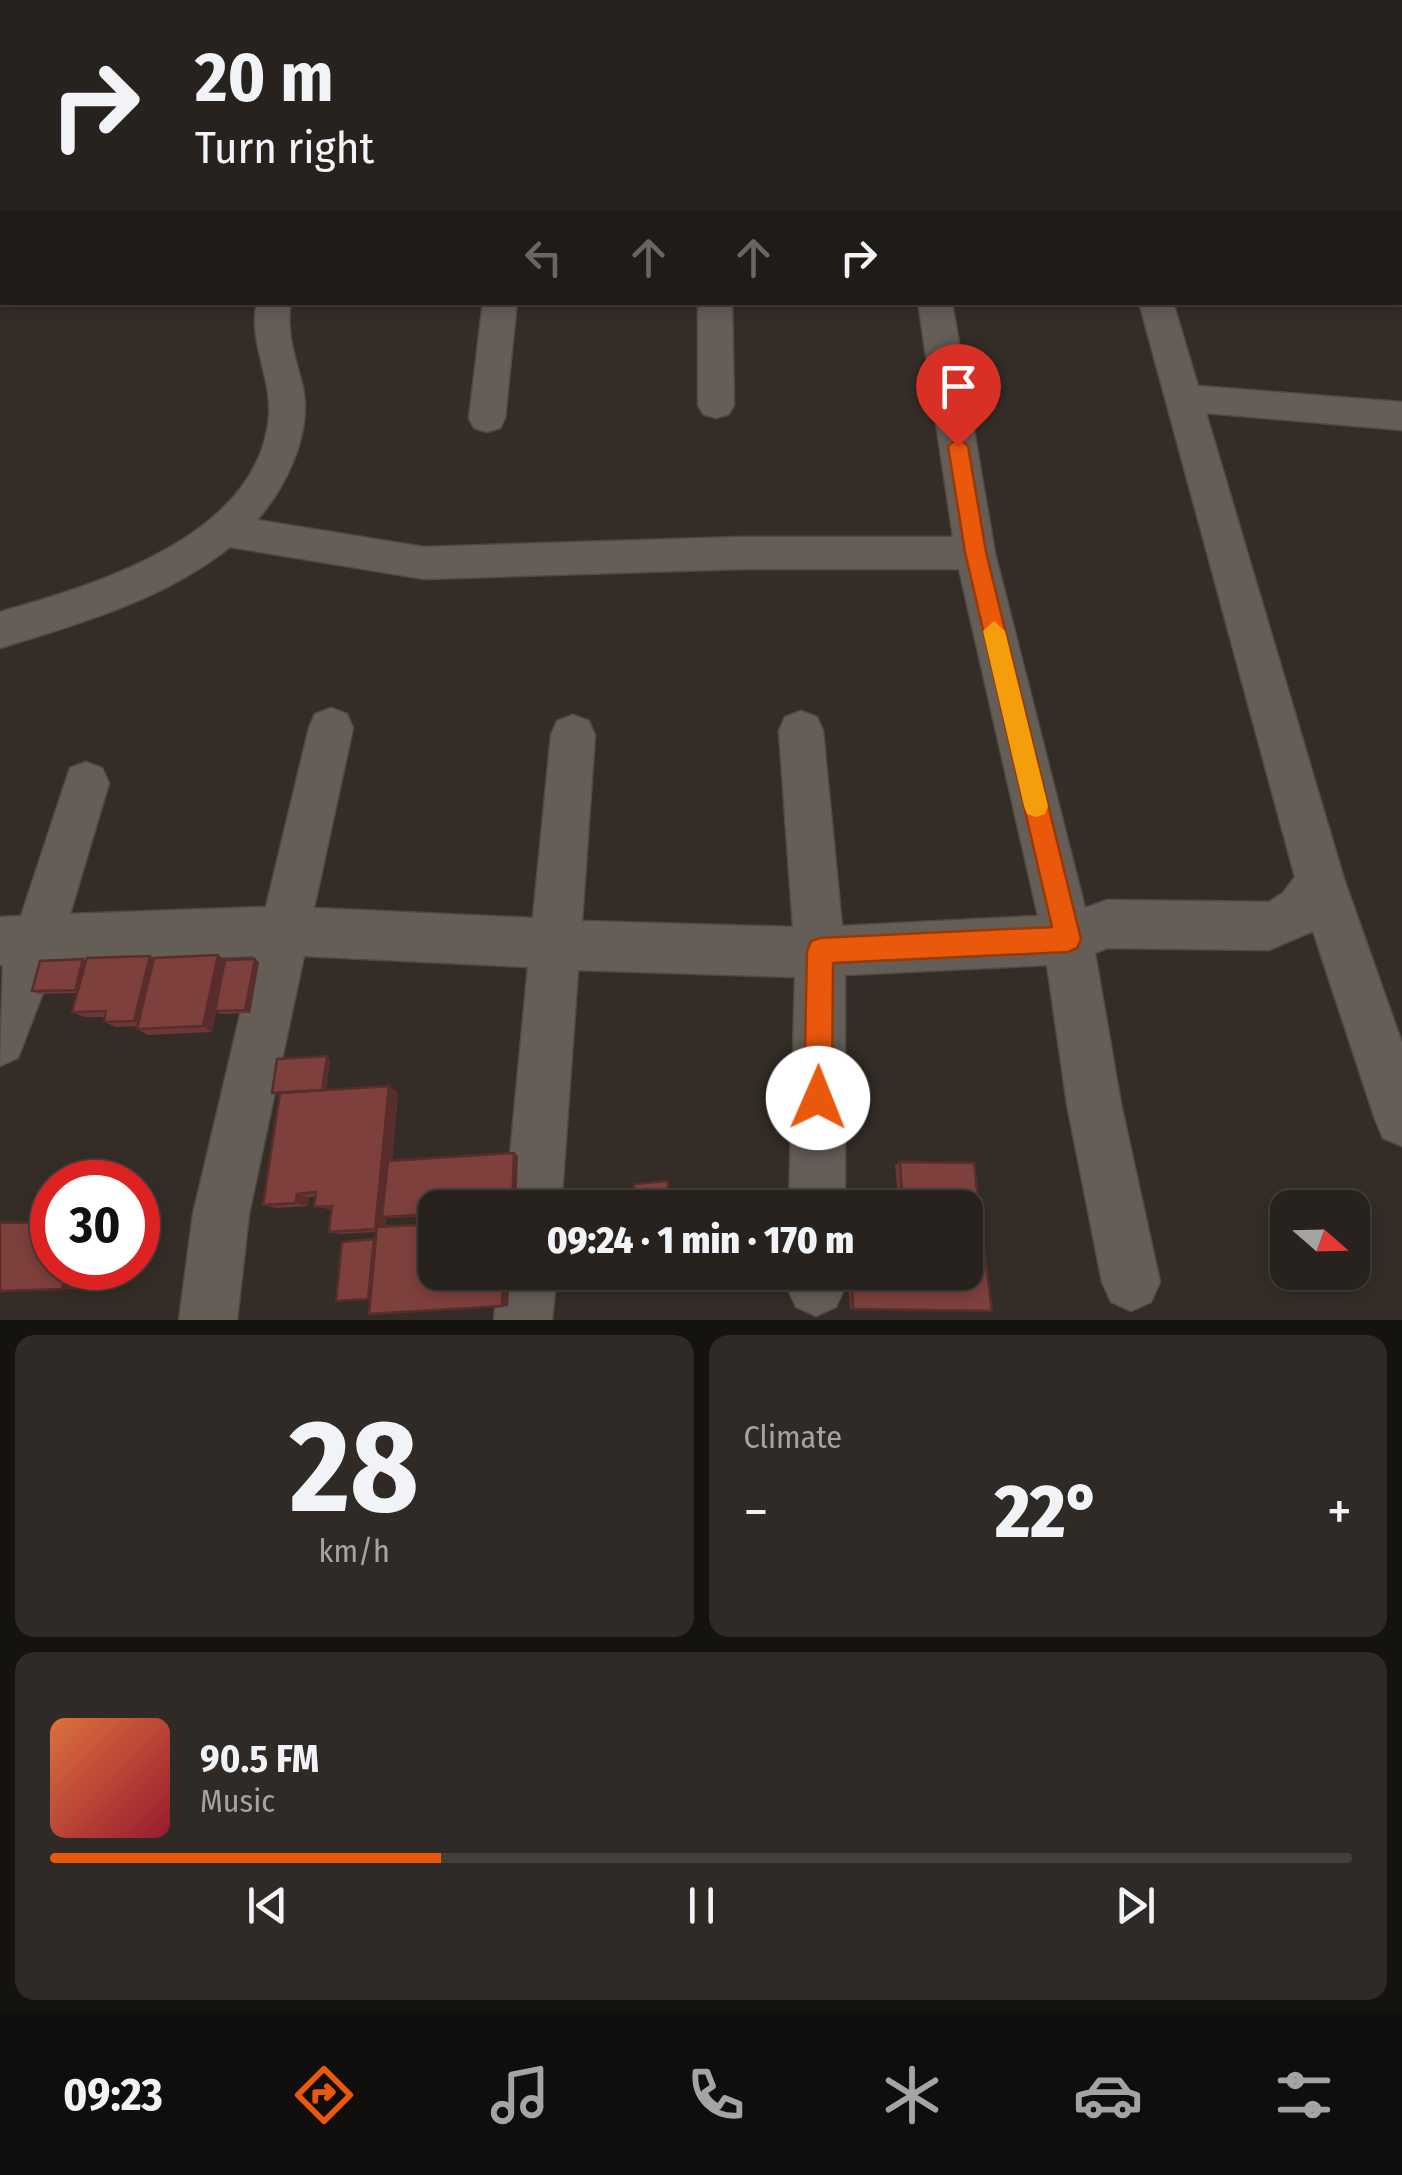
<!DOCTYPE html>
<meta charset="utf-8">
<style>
:root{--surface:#27221d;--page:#2f2a26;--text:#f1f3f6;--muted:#a4a4a4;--line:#433f3b;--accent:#ea580c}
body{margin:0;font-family:"Fira Sans Condensed",sans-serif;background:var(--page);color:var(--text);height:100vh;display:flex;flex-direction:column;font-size:38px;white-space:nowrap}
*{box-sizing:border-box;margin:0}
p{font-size:32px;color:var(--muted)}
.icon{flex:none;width:55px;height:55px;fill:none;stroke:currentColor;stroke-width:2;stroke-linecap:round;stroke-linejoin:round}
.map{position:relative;height:1320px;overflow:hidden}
.details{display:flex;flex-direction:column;gap:15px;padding:15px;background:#151310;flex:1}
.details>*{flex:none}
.top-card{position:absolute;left:0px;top:0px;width:1402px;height:305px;box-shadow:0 5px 15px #0003,0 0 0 2px var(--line);background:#27221d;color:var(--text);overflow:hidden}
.needle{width:65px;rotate:110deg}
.controls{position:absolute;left:1270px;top:1190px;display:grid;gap:20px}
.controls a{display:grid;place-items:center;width:100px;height:100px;border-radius:20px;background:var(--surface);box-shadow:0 5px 15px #0003,0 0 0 2px var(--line);font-size:50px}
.speed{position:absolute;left:30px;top:1160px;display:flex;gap:20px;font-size:50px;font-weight:700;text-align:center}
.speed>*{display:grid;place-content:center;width:130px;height:130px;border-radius:50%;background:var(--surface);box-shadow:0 5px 15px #0003,0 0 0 2px var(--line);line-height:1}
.speed .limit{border:15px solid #d22;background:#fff;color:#111}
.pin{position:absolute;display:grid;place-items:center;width:85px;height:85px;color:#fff;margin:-102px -42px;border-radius:50% 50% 50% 0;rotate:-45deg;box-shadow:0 0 10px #0007}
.pin .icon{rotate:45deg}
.me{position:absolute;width:110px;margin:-55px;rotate:1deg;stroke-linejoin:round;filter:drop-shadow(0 0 8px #0008)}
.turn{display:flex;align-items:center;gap:35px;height:210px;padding:0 30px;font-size:45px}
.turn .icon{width:130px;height:130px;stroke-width:2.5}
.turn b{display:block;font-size:70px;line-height:85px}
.lanes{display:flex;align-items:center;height:95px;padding:0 30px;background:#0003;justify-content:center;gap:50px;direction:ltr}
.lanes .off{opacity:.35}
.big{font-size:75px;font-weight:800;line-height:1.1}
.details .card{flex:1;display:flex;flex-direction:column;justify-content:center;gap:15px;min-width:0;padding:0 35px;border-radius:20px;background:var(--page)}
.details .dial{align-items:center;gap:0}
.dial b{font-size:130px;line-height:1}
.song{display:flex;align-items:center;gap:30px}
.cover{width:120px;height:120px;border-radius:15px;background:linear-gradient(135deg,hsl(20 70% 55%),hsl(350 70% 35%))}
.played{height:10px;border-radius:5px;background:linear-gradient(90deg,var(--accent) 30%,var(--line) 30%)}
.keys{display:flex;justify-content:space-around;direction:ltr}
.heat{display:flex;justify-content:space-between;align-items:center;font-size:55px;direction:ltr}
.details .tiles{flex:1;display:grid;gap:15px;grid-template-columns:1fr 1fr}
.card:last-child{grid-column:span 2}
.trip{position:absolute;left:418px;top:1190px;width:565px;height:100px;border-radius:20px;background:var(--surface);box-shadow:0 5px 15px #0003,0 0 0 2px var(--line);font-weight:800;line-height:100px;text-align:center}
.menu{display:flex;height:160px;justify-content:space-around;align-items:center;background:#100e0c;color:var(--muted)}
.menu .icon{width:70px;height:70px}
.menu .active{color:var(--accent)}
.menu b{font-size:45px;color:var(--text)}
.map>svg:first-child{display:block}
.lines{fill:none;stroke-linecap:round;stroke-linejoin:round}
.minor-casing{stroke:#4f4a45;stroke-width:3}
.minor{fill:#655e56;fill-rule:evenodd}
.wall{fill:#6c3734}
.shaded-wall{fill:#582d2b}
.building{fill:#7d403d;stroke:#582d2b;stroke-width:2.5}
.route{fill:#ea580c;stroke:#983908;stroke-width:2.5}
.slow{fill:#f59e0b}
</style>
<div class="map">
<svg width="1402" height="1320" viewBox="0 0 1402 1320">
<rect width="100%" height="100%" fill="#342d27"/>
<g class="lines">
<g class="minor-casing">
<g id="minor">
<rect x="293" y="0" width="26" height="2"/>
<rect x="699" y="0" width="26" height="2"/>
<rect x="836" y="0" width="26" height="2"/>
<rect x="1096" y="0" width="26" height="2"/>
<path d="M 0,79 L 2,80 L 2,97 L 0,97 Z"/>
<rect x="1400" y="108" width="2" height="18"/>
<path d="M 2,164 L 2,185 L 0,186 L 0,165 Z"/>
<rect x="1400" y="238" width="2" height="22"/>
<path d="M 257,302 L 291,302 C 285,334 296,358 303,388 C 312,434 286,487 257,520 L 424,547 L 741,537 L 953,537 L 918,302 L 952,302 L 995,553 L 1085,908 L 1107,900 L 1269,902 L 1283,893 L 1295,877 L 1139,302 L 1173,302 L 1198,386 L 1402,402 L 1402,430 L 1206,413 L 1344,879 L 1402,1043 L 1402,1146 L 1383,1138 L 1375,1119 L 1313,931 L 1269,950 L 1107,948 L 1095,953 L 1121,1104 L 1160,1282 L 1151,1302 L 1131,1311 L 1111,1302 L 1102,1282 L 1067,1104 L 1047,965 L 845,975 L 845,1208 L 789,1208 L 795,977 L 578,970 L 561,1208 L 505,1208 L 528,967 L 304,956 L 249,1214 L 237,1320 L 179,1320 L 193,1214 L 254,956 L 54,964 L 18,1058 L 0,1066 L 3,965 L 0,965 L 0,917 L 21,916 L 70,768 L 86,762 L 102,768 L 109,783 L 70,914 L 266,907 L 309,728 L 315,714 L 331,708 L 347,714 L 353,728 L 314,908 L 533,918 L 551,735 L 557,721 L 573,715 L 589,721 L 595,735 L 582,921 L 793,927 L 779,731 L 785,717 L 801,711 L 817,717 L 823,731 L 842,926 L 1038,916 L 959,569 L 741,569 L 424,579 L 230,547 C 163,600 81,623 0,648 L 0,612 C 95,585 259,537 269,416 C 272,376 248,343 257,302 Z"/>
<path d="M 483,302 L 517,302 L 505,418 L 500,428 L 487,432 L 474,428 L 469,418 Z"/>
<path d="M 698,302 L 732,302 L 734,405 L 729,414 L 716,418 L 703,414 L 698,405 Z"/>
<path d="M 499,1272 L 557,1272 L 552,1320 L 494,1320 Z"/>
<path d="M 787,1272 L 845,1272 L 845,1287 L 836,1307 L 816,1316 L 796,1307 L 787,1287 Z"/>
</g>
</g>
<use href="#minor" class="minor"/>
</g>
<g class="wall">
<path d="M 218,955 L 225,961 L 259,962 L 250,1013 L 220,1014 L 216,1012 L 212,1032 L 148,1035 L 137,1029 L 138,1026 L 116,1027 L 104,1022 L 105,1017 L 85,1017 L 72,1012 L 77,993 L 38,994 L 32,991 L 86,961 Z"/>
<path d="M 330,1059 L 326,1090 L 389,1086 L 398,1093 L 392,1161 L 518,1156 L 435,1208 L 435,1216 L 386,1218 L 386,1227 L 435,1272 L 510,1272 L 508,1306 L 369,1314 L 371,1299 L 336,1301 L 376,1240 L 377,1232 L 340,1234 L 329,1232 L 331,1209 L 314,1207 L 316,1197 L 309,1197 L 308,1206 L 277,1208 L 263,1205 L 280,1095 L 272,1093 Z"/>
<path d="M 900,1162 L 974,1163 L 983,1242 L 965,1243 L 965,1208 L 899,1208 L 895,1165 Z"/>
<path d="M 883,1272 L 965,1272 L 853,1309 L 850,1309 L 848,1276 L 883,1275 Z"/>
</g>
<g class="shaded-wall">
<path d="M 218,955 L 227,962 L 212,1032 L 203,1026 Z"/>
<path d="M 150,956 L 160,963 L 145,1026 L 134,1021 Z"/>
<path d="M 83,959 L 89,963 L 81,993 L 75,990 Z"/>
<path d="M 255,959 L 259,962 L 250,1013 L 245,1010 Z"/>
<path d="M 327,1056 L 330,1059 L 326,1093 L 322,1091 Z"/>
<path d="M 389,1086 L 398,1093 L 386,1217 L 382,1217 L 386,1218 L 385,1231 L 375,1229 Z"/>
<path d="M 514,1153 L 518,1156 L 516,1208 L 512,1208 Z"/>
<path d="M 297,1194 L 309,1197 L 308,1206 L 295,1203 Z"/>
<path d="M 374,1239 L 378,1240 L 372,1299 L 368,1299 Z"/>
<path d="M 67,1268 L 81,1268 L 76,1289 L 62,1289 Z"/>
<path d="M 503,1272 L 510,1272 L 508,1306 L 502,1306 Z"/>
</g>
<g class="building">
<path d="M 218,955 L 203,1026 L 137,1029 L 154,958 Z"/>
<path d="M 150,956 L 134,1021 L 104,1022 L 106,1011 L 72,1012 L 87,958 Z"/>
<path d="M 83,959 L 75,990 L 32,991 L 40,961 Z"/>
<path d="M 255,959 L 245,1010 L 215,1011 L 225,960 Z"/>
<path d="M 327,1056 L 322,1090 L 272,1093 L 277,1059 Z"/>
<path d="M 389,1086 L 375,1229 L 329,1232 L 332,1206 L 314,1207 L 316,1192 L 297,1194 L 295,1203 L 263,1205 L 280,1093 Z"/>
<path d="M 514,1153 L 512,1208 L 435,1208 L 435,1214 L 382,1217 L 388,1161 Z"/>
<path d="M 900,1162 L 974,1163 L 983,1242 L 965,1242 L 965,1208 L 903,1208 Z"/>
<path d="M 668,1181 L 669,1208 L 601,1208 L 633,1206 L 634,1184 Z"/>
<path d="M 52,1222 L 52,1268 L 67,1268 L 62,1289 L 0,1291 L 0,1223 Z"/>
<path d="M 435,1224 L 435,1272 L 503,1272 L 502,1306 L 369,1314 L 377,1227 Z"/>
<path d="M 374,1239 L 368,1299 L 336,1301 L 342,1242 Z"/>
<path d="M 965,1247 L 984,1247 L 992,1311 L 853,1309 L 852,1275 L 887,1275 L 887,1272 L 965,1272 Z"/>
</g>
<path class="route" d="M 958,438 L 968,446 L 986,552 L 1081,939 L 1077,948 L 1068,952 L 833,963 L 832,1098 L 828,1108 L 818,1112 L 808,1108 L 804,1098 L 807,951 L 811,941 L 820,938 L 1052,927 L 965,552 L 948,446 Z"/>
<path class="slow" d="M 994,621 L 1005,631 L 1048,806 L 1045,814 L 1036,817 L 1027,814 L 1024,806 L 983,631 Z"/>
</svg>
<div class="controls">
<a><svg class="needle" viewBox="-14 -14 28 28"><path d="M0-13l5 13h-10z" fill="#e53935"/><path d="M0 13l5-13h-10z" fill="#a4a4a4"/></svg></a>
</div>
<div class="speed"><div class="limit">30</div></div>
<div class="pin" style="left:958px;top:446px;background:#d93025"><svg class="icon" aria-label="arrive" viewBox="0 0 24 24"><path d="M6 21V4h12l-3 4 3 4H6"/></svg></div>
<svg class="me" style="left:818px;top:1098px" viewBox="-20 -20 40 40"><circle r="19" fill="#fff"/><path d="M0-13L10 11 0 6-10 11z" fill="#ea580c"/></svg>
<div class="trip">09:24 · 1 min · 170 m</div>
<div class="top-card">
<div class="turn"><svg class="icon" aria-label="right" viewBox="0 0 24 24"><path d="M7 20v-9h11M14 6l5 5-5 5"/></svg><div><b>20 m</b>Turn right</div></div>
<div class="lanes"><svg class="icon off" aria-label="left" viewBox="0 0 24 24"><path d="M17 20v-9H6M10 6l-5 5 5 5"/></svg><svg class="icon off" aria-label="ahead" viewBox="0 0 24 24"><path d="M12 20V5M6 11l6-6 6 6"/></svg><svg class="icon off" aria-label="ahead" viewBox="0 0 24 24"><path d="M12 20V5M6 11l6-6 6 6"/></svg><svg class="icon" aria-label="right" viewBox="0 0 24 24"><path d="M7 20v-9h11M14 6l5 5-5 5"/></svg></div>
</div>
</div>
<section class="details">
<div class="tiles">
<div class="card dial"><b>28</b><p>km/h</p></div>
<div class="card"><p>Climate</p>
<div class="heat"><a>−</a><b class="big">22°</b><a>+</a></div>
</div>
<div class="card">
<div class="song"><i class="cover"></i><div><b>90.5 FM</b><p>Music</p></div></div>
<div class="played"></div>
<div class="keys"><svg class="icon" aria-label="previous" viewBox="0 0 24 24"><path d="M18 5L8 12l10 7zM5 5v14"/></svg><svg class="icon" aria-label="pause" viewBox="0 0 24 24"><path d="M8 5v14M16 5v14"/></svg><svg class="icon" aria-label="next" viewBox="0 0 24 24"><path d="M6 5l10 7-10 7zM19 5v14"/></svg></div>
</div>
</div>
</section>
<nav class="menu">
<b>09:23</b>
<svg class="icon active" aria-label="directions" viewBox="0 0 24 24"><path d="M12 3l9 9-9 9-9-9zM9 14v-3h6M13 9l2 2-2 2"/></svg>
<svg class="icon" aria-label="music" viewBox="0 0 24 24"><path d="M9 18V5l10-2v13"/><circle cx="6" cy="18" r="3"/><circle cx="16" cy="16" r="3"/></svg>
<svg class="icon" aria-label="phone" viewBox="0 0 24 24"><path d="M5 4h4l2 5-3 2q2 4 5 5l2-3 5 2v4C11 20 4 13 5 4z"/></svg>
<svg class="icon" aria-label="climate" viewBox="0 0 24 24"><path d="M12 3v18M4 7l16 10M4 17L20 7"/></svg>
<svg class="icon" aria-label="car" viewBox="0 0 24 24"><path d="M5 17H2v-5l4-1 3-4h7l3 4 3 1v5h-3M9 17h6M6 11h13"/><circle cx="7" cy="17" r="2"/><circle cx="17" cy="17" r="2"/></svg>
<svg class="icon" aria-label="filters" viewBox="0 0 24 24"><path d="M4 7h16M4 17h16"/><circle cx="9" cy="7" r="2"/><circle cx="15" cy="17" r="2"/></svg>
</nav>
